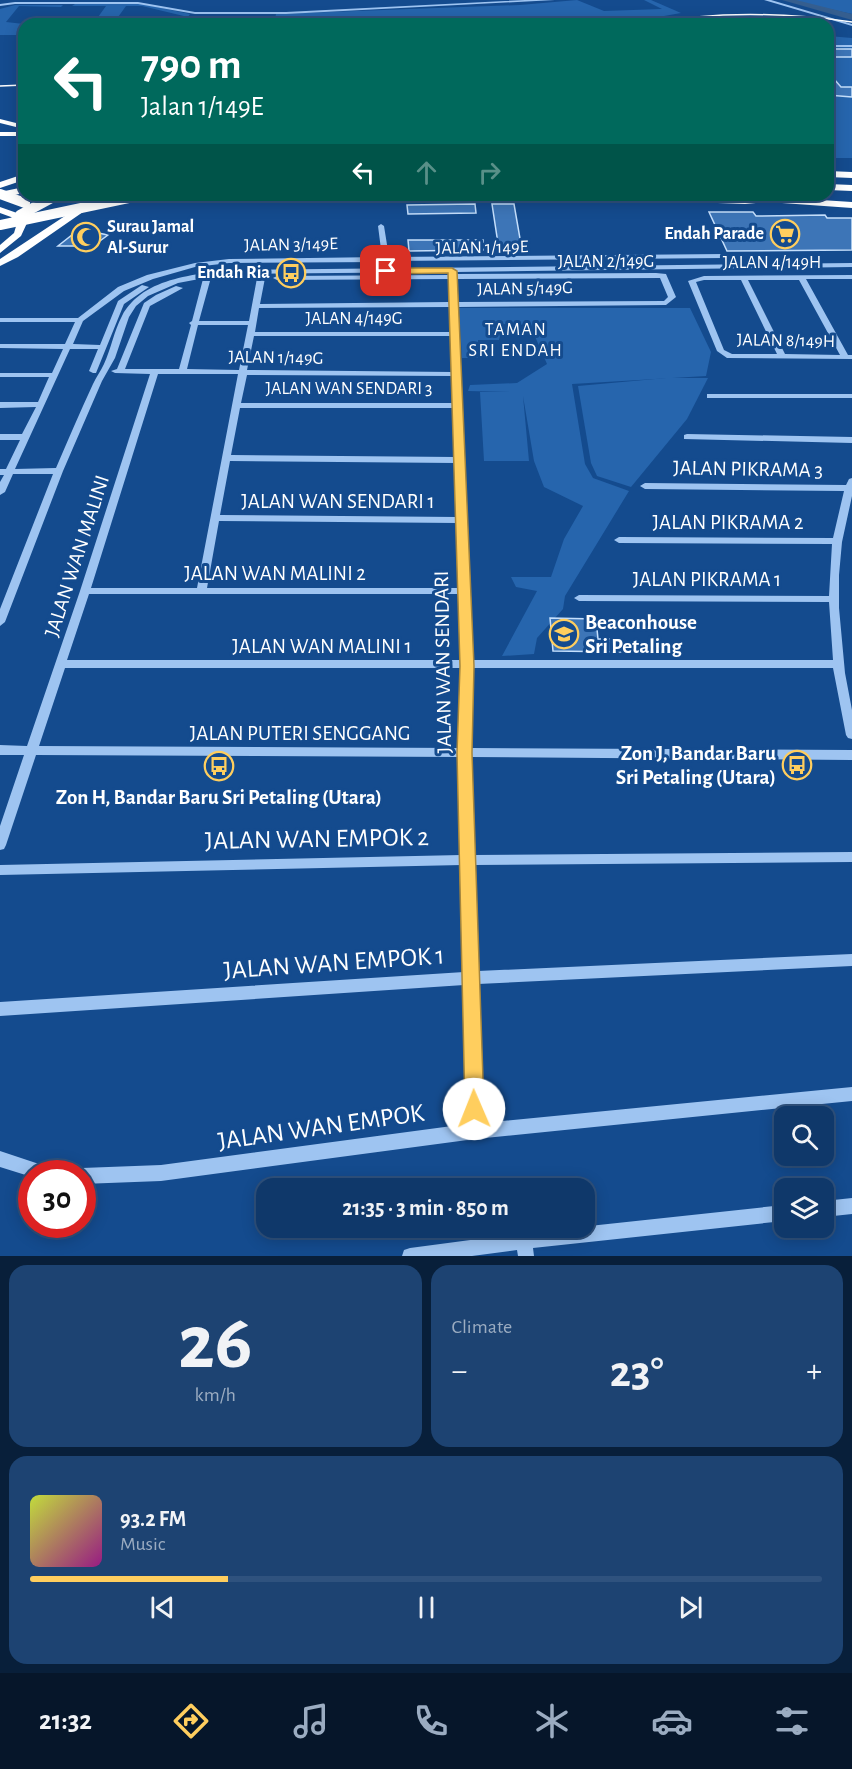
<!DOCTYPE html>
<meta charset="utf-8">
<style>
:root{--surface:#0f386a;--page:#1d4372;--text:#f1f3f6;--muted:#9bacc1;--line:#2f527e;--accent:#ffce5e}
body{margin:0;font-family:"Alegreya Sans",sans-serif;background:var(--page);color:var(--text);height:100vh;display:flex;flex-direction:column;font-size:22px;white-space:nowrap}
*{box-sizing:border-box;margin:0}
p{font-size:20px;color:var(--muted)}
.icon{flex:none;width:33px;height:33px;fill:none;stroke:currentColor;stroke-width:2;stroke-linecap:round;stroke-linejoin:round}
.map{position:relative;height:1256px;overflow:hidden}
.drawer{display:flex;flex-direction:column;gap:9px;padding:9px;background:#081f3a;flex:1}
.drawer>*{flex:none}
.guide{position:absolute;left:18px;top:18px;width:816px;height:183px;border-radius:18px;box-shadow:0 3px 15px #0003,0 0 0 2px var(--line);background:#00695c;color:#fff;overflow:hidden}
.buttons{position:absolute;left:774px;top:1106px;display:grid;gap:12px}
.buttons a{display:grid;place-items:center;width:60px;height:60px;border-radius:12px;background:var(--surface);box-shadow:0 3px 15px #0003,0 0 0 2px var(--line);font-size:30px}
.speed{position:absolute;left:18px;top:1160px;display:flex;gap:12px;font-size:30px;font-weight:700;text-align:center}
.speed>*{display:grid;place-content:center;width:78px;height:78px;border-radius:50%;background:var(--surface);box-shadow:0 3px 15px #0003,0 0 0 2px var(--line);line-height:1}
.speed .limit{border:9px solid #d22;background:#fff;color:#111}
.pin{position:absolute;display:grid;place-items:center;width:51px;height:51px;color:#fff;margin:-26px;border-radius:12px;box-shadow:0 3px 9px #0006}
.me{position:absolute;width:66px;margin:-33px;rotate:359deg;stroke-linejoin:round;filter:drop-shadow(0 0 4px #0008)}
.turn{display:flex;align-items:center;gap:21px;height:126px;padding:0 24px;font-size:27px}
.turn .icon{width:78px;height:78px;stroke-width:2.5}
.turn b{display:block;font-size:42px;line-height:51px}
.lanes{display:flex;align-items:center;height:57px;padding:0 24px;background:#0003;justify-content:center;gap:30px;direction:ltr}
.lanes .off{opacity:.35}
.big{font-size:45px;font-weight:600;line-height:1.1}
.drawer .tile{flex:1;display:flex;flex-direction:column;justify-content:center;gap:9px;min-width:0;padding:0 21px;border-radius:18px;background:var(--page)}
.drawer .dial{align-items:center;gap:0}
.dial b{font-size:78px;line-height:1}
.song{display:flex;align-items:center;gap:18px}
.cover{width:72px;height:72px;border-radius:9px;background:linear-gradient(135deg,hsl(70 70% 55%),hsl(310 70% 35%))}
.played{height:6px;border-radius:3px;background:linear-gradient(90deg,var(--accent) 25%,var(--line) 25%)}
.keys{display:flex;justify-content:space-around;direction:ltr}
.heat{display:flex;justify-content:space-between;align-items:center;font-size:33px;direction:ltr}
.drawer .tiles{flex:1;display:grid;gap:9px;grid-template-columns:1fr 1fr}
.tile:last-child{grid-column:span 2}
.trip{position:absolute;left:256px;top:1178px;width:339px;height:60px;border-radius:18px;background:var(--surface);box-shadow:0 3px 15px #0003,0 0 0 2px var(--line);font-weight:600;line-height:60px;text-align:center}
.tabs{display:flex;height:96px;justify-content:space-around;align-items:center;background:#06162a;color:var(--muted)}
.tabs .icon{width:42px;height:42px}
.tabs .on{color:var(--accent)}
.tabs b{font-size:27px;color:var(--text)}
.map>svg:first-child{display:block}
.green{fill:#2665ad}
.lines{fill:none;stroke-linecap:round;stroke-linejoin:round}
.river{fill:#355e8f;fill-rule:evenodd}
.building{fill:#3d75b7;stroke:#c5dffc;stroke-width:1.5}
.minor{fill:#9ec4f1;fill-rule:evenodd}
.highway{fill:#fff;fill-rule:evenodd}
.tram{stroke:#fff;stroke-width:1.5}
.highway-bridge{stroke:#fff;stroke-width:10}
.route{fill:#ffce5e;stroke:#a6863d;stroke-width:1.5}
.labels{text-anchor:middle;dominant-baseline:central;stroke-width:6;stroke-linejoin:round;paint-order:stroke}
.far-poi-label{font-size:18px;font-weight:bold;fill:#fff;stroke:#144b8e;text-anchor:end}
.far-street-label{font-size:18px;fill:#fff;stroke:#144b8e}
.far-neighbourhood-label{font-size:18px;letter-spacing:1.5px;fill:#fff;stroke:#144b8e}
.street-label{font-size:21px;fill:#fff;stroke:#144b8e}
.poi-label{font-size:21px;font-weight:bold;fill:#fff;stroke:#144b8e;text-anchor:start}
.near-street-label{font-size:26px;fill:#fff;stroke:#144b8e}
</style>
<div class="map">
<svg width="852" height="1256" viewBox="0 0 852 1256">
<rect width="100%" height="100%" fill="#144b8e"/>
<g class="green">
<path d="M 577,0 L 604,11 L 662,9 L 644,0 L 651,0 L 681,13 L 619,24 L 274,24 L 276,14 L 520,5 Z"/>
<path d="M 791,0 L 852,0 L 852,14 L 794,1 Z"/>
<path d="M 75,4 L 142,4 L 190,14 L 188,17 L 142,6 L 126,6 L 113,24 L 93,24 L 106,6 L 72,6 Z"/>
<path d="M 15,5 L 63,5 L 61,7 L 19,6 L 6,22 L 24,24 L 24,35 L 0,35 L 0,9 Z"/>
<path d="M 828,36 L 852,38 L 852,158 L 828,158 Z"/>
<path d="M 459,308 L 690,308 L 711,352 L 706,376 L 572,384 L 585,464 L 593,478 L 629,491 L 565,596 L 563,609 L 537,638 L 534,654 L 502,656 L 537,591 L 516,587 L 511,577 L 551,577 L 564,539 L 583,506 L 544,487 L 534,461 L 523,396 L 529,461 L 484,461 L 480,392 L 510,392 L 468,391 L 470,385 L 517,383 L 547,364 L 530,325 L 503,324 L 499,340 L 478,340 L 478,358 L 462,358 Z"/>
<path d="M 666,378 L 708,378 L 687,419 L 631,487 L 597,476 L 591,463 L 578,386 Z"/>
</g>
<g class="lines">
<path class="river" d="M 782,0 L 796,0 L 852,14 L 852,20 Z"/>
</g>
<g class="building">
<rect x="828" y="49" width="24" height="8"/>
<path d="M 828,72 L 841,87 L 852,87 L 852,97 L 828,95 Z"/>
<path d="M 475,204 L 476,213 L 408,214 L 407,205 Z"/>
<path d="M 492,204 L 514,204 L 522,250 L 499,250 Z"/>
<path d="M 709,212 L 753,212 L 756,216 L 825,215 L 827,218 L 852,218 L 852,250 L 727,251 Z"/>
<path d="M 77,231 L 88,231 L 108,235 L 93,246 L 58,246 Z"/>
<path d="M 408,240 L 483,240 L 483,250 L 409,251 Z"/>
<path d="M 550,618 L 596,619 L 598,639 L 621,639 L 623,652 L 553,651 Z"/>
</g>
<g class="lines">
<g class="minor">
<path d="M 525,0 L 555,0 L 286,14 L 195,14 L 138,4 L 15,4 L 0,6 L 0,4 L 15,2 L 138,2 L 195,12 L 286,12 Z"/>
<path d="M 764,0 L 771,0 L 852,24 L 852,26 Z"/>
<rect x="828" y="45" width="24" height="2"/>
<path d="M 381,224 L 384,226 L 389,257 L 724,254 L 727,256 L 724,258 L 389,261 L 390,264 L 386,266 L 384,265 L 382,262 L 229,263 L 195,267 L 153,279 L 124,291 L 83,321 L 73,344 L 100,345 L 118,301 L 142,285 L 149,287 L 124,304 L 96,373 L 93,373 L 89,371 L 98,349 L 70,349 L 15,469 L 56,468 C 68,440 80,412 93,384 C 96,377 101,371 104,364 C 111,349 114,331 122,316 C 143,276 201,273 241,270 L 852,263 L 852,267 L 456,272 L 456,274 L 656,273 L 666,274 L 676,297 L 666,305 L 457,307 L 461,404 L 463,406 L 461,408 L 472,660 L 833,660 L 829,602 L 579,601 L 574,598 L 579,595 L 829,596 L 832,544 L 619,543 L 614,540 L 619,537 L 833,538 L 844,491 L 645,489 L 640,486 L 645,483 L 846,485 L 849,479 L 852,478 L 852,496 L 842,542 L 839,575 L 839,608 L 845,673 L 852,710 L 852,739 L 848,738 L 846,735 L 833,668 L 472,668 L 471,748 L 852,750 L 852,760 L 471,757 L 474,855 L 852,852 L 852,862 L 474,865 L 478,971 L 852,954 L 852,966 L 478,984 L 482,1123 L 852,1087 L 852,1101 L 475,1139 L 161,1181 L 82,1184 L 82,1173 L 75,1173 L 76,1170 L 82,1168 L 161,1165 L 467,1124 L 464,985 L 0,1016 L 0,1002 L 464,972 L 462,865 L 0,875 L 0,865 L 461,855 L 459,757 L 36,755 L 6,845 L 4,849 L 0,850 L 0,826 L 24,755 L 0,755 L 0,745 L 27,746 L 80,591 L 150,374 L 115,373 L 111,371 L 117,369 L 144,303 L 156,295 L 176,286 L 183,288 L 150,306 L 125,369 L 179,369 L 191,325 L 189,323 L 192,321 L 203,279 L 210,281 L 199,321 L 249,321 L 257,278 L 261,276 L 265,278 L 260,304 L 449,302 L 449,279 L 277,280 L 273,278 L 277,276 L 449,275 L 448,272 L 241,274 L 210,277 L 178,283 L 148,296 L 136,306 L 129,317 L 115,358 L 102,381 L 63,471 L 5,622 L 0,626 L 0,609 L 53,474 L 13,474 L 5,492 L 0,495 L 0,482 L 4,475 L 0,475 L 0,469 L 6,469 L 20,440 L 0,440 L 0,434 L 22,434 L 36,407 L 0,408 L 0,402 L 38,402 L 49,377 L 0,377 L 0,373 L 52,373 L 63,349 L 0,348 L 0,344 L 65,344 L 75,322 L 0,322 L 0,318 L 78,318 L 118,287 L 147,275 L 195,263 L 229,259 L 382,257 L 378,226 ZM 660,278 L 668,297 L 664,301 L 457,302 L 456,279 ZM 450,307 L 450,332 L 255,332 L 259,308 ZM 198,325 L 248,325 L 239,370 L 187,369 ZM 254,336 L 451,336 L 452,372 L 247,370 ZM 158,374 L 238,374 L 197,588 L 91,588 ZM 247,375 L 452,376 L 453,403 L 241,403 ZM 240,408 L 453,408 L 455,457 L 231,455 ZM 230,461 L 455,463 L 457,517 L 220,515 ZM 219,521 L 457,523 L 459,588 L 207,588 ZM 89,594 L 459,594 L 461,660 L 67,660 ZM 65,668 L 462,668 L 459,748 L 39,746 Z"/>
<path d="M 852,275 L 852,279 L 806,279 L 848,355 L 852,355 L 852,359 L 727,358 L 717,351 L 688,281 L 704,276 ZM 704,280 L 741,280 L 777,354 L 732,354 L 724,350 L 696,282 ZM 748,280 L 799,280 L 840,355 L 785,354 Z"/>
<rect x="707" y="394" width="145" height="4"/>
<path d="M 687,434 L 852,437 L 852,443 L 684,439 L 684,435 Z"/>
<path d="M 0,1151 L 48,1167 L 50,1173 L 32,1173 L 32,1177 L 0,1167 Z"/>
<path d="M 852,1198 L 852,1214 L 824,1217 L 824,1201 Z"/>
<path d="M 784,1205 L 784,1221 L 533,1248 L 534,1256 L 518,1256 L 517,1250 L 472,1256 L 402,1256 L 404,1250 L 410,1248 L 524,1233 Z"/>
</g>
<g class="highway">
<path d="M 0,119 L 24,125 L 24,129 L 0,123 Z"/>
<rect x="0" y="132" width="24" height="4"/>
<path d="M 828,171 L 852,172 L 852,178 L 828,177 Z"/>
<path d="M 24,174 L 24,180 L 0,188 L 0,182 Z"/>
<path d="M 828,184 L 852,185 L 852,191 L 828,190 Z"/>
<path d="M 24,187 L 24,193 L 0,198 L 0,192 Z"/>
<path d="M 101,195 L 114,195 L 83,212 L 18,257 L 0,266 L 0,259 L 77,208 Z"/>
<path d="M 134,195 L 154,195 L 138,199 Z"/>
<path d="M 576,195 L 745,198 L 758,196 L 852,202 L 852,208 L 768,202 L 745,204 L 581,198 Z"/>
<path d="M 0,207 L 17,213 L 27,223 L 21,236 L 0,253 L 0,245 L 14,233 L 17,223 L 11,217 L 0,213 Z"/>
</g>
<g class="tram">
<path d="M 644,24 C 714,11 782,12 852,22"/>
<path d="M 0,86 L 24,85"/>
</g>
<g class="highway-bridge">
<path d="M 0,194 L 25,203"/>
<path d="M 20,215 L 57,195"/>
<path d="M 0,225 L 138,196"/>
</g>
</g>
<path class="route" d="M 452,268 L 457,271 L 474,666 L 472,753 L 484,1109 L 481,1116 L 474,1119 L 468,1116 L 465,1109 L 457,753 L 460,666 L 448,273 L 386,274 L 381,271 L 386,268 Z"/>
<defs>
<g id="supermarket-ring" transform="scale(1.5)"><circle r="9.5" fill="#144b8e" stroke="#ffce5e" stroke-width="1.5"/><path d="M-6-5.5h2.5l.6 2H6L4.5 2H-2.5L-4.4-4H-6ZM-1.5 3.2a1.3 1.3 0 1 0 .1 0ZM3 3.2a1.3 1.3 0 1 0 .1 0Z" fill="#ffce5e"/></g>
<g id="mosque-ring" transform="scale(1.5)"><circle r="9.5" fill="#144b8e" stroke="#ffce5e" stroke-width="1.5"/><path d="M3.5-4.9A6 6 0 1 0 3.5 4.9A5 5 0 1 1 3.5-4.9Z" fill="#ffce5e"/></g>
<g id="bus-ring" transform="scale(1.5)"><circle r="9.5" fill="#144b8e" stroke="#ffce5e" stroke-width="1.5"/><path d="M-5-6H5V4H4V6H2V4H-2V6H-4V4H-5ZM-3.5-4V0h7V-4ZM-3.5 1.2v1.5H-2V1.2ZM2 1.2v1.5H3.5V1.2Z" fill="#ffce5e"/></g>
<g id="school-ring" transform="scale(1.5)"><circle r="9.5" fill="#144b8e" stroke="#ffce5e" stroke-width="1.5"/><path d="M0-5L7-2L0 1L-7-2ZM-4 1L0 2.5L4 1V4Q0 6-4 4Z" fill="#ffce5e"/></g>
</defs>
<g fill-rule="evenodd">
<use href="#supermarket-ring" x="785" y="234"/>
<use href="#mosque-ring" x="86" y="237"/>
<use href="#bus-ring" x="291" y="273"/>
<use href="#school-ring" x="564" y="634"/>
<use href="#bus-ring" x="797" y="765"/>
<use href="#bus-ring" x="219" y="766"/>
</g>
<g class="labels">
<g class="far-poi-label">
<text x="107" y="227" text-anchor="start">Surau Jamal<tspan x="107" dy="21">Al-Surur</tspan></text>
<text x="764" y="234">Endah Parade</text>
<text x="270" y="273">Endah Ria</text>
</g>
<g class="far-street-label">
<text transform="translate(291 245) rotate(-1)">JALAN 3/149E</text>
<text transform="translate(482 248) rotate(-1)">JALAN 1/149E</text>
<text x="606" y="262">JALAN 2/149G</text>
<text x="772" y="263">JALAN 4/149H</text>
<text transform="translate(525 289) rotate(-1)">JALAN 5/149G</text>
<text x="354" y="319">JALAN 4/149G</text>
<text transform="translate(786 341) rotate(1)">JALAN 8/149H</text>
<text transform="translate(276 358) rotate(1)">JALAN 1/149G</text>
<text x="349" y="389">JALAN WAN SENDARI 3</text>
</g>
<g class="far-neighbourhood-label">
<text x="516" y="330">TAMAN<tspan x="516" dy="21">SRI ENDAH</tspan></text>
</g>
<g class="street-label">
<text transform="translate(748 469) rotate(1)">JALAN PIKRAMA 3</text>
<text x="338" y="501">JALAN WAN SENDARI 1</text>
<text x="728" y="522">JALAN PIKRAMA 2</text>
<text transform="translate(77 556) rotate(-72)">JALAN WAN MALINI</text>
<text x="275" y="573">JALAN WAN MALINI 2</text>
<text x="707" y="579">JALAN PIKRAMA 1</text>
<text x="322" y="646">JALAN WAN MALINI 1</text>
<text transform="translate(443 662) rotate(-91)">JALAN WAN SENDARI</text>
<text x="300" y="733">JALAN PUTERI SENGGANG</text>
</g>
<g class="poi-label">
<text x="585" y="622">Beaconhouse<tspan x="585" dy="24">Sri Petaling</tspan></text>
<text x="776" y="753" text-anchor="end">Zon J, Bandar Baru<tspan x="776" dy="24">Sri Petaling (Utara)</tspan></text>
<text x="219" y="797" text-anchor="middle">Zon H, Bandar Baru Sri Petaling (Utara)</text>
</g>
<g class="near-street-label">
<text transform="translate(317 839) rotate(-1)">JALAN WAN EMPOK 2</text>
<text transform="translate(334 963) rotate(-4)">JALAN WAN EMPOK 1</text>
<text transform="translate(321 1127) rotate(-8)">JALAN WAN EMPOK</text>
</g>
</g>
</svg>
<div class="buttons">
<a><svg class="icon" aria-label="search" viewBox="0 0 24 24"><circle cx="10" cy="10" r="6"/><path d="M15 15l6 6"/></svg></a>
<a><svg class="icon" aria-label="layers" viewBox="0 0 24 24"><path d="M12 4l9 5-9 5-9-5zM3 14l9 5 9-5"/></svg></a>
</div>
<div class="speed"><div class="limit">30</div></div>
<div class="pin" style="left:386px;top:271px;background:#d93025"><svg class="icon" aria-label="arrive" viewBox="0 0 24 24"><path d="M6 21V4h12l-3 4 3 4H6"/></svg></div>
<svg class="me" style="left:474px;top:1109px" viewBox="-20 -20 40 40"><circle r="19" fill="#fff"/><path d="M0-13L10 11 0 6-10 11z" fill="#ffce5e"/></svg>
<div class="trip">21:35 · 3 min · 850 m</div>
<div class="guide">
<div class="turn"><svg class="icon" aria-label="left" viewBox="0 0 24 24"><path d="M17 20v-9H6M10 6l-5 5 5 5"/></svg><div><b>790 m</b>Jalan 1/149E</div></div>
<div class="lanes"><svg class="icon" aria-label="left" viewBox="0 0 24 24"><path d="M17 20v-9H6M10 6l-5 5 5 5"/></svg><svg class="icon off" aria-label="ahead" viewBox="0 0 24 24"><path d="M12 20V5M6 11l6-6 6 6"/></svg><svg class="icon off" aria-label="right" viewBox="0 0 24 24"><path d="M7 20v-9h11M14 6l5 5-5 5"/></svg></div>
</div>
</div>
<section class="drawer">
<div class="tiles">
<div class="tile dial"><b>26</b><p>km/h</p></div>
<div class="tile"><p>Climate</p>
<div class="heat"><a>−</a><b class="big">23°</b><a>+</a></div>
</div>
<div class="tile">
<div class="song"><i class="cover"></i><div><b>93.2 FM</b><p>Music</p></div></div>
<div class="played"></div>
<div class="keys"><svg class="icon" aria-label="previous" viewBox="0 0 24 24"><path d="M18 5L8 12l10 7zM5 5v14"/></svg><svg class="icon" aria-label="pause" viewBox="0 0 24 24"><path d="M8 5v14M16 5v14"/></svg><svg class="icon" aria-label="next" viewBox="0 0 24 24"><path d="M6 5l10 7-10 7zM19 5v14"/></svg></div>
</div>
</div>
</section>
<nav class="tabs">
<b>21:32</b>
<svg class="icon on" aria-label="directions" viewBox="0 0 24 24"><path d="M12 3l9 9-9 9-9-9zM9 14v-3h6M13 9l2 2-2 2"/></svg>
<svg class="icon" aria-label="music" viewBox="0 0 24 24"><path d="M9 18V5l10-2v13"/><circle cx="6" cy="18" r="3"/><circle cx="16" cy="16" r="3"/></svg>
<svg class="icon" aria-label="phone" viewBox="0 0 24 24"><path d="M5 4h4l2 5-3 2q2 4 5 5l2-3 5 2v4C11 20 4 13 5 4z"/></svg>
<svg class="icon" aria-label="climate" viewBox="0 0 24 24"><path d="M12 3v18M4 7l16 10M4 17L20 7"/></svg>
<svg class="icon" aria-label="car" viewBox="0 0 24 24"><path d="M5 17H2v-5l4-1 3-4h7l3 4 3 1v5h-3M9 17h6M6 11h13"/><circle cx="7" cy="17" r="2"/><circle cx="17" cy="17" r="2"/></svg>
<svg class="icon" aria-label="filters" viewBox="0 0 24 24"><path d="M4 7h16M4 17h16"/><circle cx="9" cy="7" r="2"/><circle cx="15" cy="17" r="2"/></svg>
</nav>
